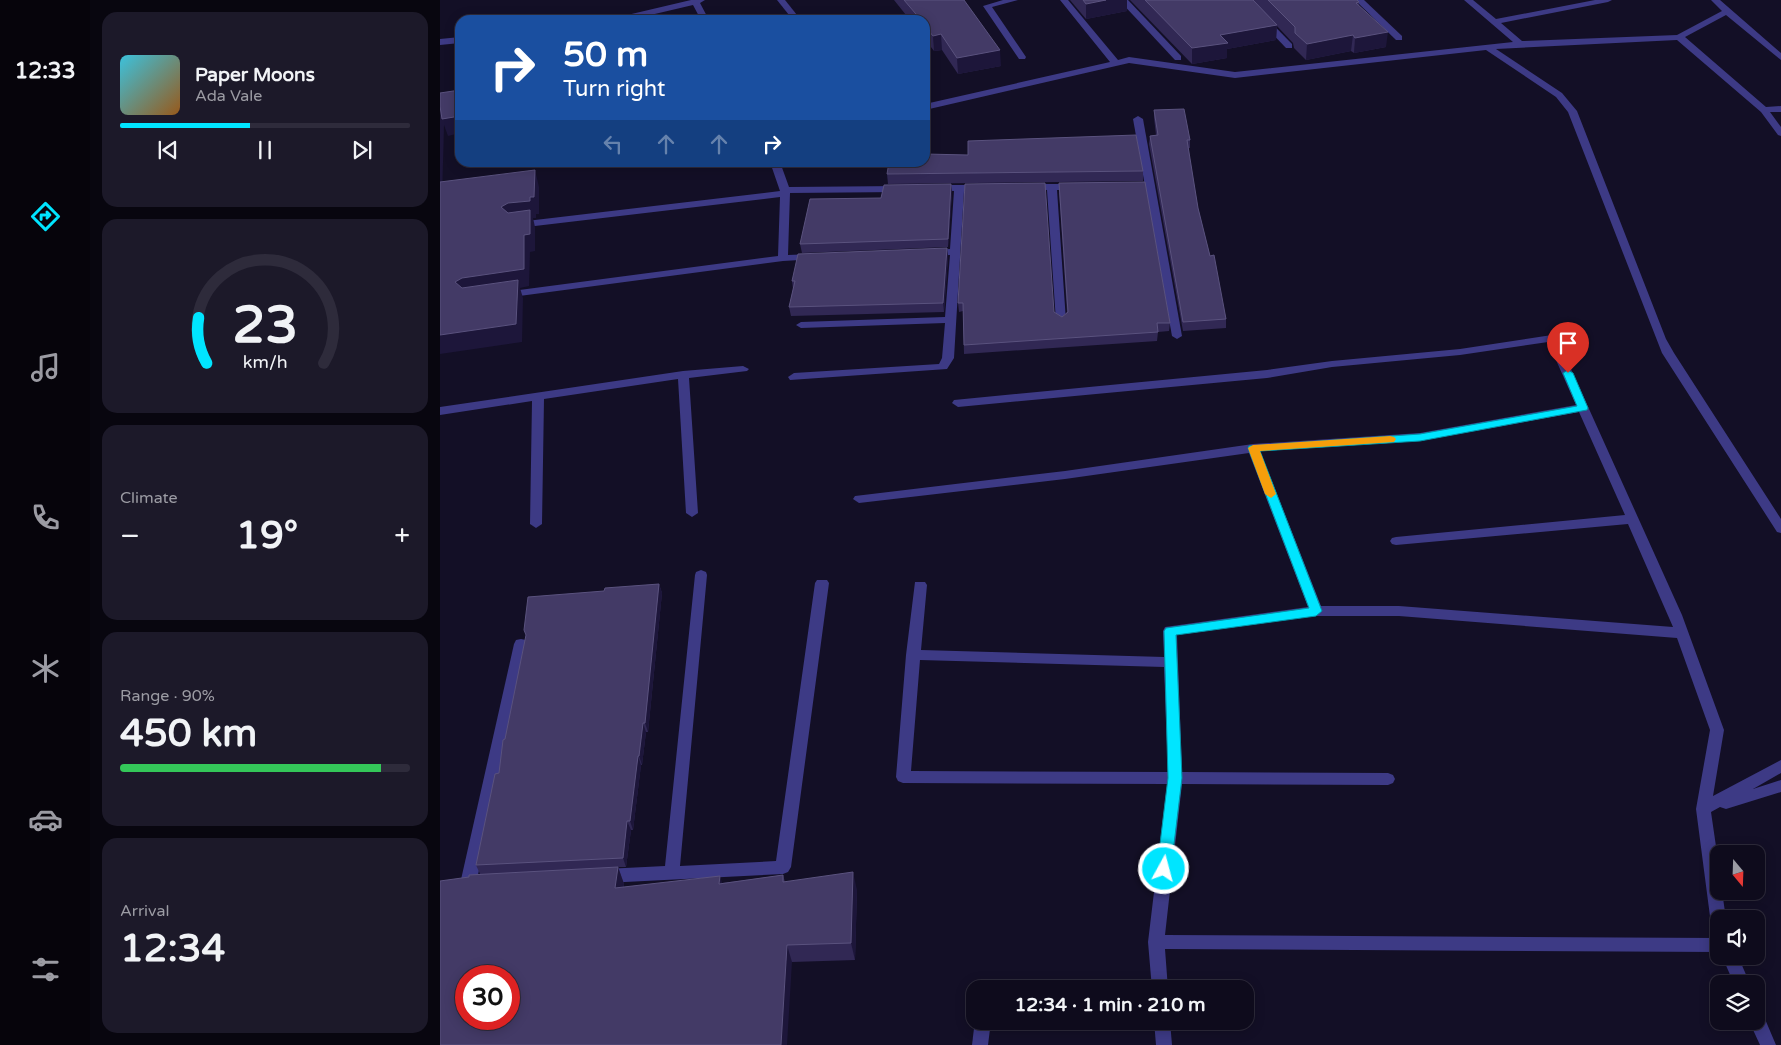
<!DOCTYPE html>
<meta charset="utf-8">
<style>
:root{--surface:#0e0b1c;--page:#1c1929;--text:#f1f3f6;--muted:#9b9ba3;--line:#2e2b3b;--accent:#00e5ff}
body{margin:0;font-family:"Varela Round",sans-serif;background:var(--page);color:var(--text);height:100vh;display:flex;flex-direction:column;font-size:19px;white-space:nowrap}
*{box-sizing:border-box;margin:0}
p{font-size:16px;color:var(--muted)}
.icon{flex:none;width:28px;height:28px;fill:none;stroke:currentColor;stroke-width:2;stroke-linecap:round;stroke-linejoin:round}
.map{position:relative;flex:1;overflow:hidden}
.sheet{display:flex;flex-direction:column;gap:12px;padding:12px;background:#08060f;width:350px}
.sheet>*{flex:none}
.banner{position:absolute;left:15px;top:15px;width:475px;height:152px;border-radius:15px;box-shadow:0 2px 12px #0003,0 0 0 1px var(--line);background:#1a4fa0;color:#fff;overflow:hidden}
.needle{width:32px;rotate:161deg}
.tools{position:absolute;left:1270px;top:845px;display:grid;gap:10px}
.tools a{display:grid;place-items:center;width:55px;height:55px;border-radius:10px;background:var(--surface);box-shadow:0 2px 12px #0003,0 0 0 1px var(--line);font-size:25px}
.speed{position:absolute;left:15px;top:965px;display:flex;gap:10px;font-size:25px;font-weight:700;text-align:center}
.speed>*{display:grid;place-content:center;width:65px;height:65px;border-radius:50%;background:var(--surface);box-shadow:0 2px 12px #0003,0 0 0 1px var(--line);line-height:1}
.speed .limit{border:8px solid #d22;background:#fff;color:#111}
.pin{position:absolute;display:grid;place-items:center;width:42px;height:42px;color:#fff;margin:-51px -21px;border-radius:50% 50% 50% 0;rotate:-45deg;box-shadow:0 0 5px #0007}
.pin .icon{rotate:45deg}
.me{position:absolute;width:55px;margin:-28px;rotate:7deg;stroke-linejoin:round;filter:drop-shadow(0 0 4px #0008)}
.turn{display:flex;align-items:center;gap:18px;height:105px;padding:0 25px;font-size:22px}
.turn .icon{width:65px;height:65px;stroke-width:2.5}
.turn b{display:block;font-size:35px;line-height:42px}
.lanes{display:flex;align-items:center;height:48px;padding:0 25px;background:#0003;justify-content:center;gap:25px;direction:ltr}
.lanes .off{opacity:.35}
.big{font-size:38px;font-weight:700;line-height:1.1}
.sheet .tile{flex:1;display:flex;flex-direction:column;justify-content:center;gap:8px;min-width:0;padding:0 18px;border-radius:15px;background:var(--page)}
.sheet .dial{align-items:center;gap:0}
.dial svg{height:130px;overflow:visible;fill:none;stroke:var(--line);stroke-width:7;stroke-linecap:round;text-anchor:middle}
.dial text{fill:var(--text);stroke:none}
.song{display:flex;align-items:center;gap:15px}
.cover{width:60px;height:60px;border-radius:8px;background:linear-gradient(135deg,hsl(190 70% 55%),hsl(30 70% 35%))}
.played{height:5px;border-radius:2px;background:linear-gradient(90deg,var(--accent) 45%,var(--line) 45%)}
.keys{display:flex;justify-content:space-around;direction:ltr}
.heat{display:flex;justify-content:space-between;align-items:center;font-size:28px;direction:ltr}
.charge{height:8px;border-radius:4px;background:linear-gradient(90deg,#34c759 90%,var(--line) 0)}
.trip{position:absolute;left:526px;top:980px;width:288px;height:50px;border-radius:15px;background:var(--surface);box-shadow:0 2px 12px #0003,0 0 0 1px var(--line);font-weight:700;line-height:50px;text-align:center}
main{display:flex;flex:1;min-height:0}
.menu{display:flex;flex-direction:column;width:90px;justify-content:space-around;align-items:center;background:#06040b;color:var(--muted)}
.menu .icon{width:35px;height:35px}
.menu .current{color:var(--accent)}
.menu b{font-size:22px;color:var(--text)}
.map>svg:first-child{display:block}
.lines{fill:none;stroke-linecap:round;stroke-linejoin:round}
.minor{fill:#3d3a85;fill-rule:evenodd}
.wall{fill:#312854}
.shaded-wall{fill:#1d163a}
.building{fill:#433a66;stroke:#5a527e;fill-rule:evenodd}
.route{fill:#00e5ff;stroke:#0095a6}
.slow{fill:#f59e0b}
</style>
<main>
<nav class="menu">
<b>12:33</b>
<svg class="icon current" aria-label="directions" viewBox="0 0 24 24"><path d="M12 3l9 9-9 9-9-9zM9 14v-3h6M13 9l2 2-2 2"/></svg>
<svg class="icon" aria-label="music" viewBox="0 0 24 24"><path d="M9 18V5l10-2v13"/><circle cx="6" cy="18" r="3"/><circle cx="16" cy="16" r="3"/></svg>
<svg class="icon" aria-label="phone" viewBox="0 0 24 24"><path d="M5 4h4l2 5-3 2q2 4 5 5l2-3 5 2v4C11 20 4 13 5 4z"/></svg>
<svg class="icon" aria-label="climate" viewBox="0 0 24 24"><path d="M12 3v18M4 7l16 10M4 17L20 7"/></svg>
<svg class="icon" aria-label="car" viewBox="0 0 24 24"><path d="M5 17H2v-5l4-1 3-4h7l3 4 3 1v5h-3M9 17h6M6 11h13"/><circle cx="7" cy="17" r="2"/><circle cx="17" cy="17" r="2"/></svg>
<svg class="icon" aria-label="filters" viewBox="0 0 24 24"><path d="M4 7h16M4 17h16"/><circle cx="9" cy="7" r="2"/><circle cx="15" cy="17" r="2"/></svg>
</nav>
<section class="sheet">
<div class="tile">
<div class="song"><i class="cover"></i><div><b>Paper Moons</b><p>Ada Vale</p></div></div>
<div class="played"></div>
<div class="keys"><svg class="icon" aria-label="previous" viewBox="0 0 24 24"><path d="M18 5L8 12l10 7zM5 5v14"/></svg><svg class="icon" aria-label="pause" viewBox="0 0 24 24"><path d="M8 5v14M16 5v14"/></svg><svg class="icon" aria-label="next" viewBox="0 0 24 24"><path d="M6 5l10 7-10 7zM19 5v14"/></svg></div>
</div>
<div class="tile dial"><svg viewBox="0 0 100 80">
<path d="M14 69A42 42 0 1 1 86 69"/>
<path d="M14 69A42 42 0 0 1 9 41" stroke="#00e5ff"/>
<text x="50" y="56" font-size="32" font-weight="700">23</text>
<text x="50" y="72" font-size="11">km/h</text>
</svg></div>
<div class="tile"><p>Climate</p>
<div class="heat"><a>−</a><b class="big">19°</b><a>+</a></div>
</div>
<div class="tile"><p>Range · 90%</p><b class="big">450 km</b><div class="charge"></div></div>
<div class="tile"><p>Arrival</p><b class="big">12:34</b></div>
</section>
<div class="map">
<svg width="1341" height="1045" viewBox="0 0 1341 1045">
<rect width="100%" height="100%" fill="#130f26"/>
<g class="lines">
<g class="minor">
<path d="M 251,0 L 265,0 L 260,3 L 269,20 L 261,20 L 253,5 L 202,17 L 166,20 Z"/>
<path d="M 337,0 L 345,0 L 361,20 L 353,20 Z"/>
<path d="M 563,0 L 578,0 L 552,7 L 586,57 L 585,59 L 579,59 L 543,6 Z"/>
<path d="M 620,0 L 628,0 L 678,60 L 689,57 L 795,72 L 1073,42 L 1024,0 L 1033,0 L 1056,19 L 1155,0 L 1172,0 L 1168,2 L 1061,23 L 1082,41 L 1237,35 L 1282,11 L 1271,0 L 1280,0 L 1341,53 L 1341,60 L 1286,15 L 1245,37 L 1326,107 L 1341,106 L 1341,112 L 1330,112 L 1341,127 L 1341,136 L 1338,135 L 1321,112 L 1237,40 L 1056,49 L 1122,93 L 1137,111 L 1226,339 L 1234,353 L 1341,519 L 1341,533 L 1337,532 L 1222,353 L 1128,112 L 1116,97 L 1046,50 L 795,78 L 689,63 L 485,110 L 485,104 L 670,62 Z"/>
<path d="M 679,0 L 688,0 L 741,56 L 741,60 L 735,60 Z"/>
<path d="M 800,0 L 809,0 L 852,44 L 852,48 L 846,48 Z"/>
<path d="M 915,0 L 924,0 L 962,36 L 962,40 L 956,40 Z"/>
<path d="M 20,37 L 20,43 L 0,45 L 0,39 Z"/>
<path d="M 698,116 L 703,119 L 742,336 L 737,339 L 732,336 L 693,119 Z"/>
<path d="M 330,162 L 340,162 L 349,187 L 460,186 L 465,189 L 460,192 L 350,193 L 348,255 L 373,254 L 377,255 L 378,257 L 377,259 L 343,261 L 65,298 L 60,295 L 65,292 L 338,256 L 340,197 L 78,228 L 73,225 L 78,222 L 340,191 Z"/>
<path d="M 590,184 L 635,184 L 640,187 L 635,190 L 617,190 L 626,321 L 621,324 L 616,321 L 607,190 L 587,189 L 585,187 Z"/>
<path d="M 495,185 L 540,185 L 545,188 L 540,191 L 524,191 L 514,358 L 507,369 L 350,380 L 348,377 L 354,373 L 499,364 L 502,358 L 505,323 L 361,328 L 356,325 L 361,322 L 505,317 L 510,255 L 490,256 L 485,253 L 490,250 L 510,249 L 514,191 L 492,190 L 490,188 Z"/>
<path d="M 1112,335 L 1117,338 L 1242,615 L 1284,730 L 1273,796 L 1341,760 L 1341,773 L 1313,789 L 1341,780 L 1341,792 L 1286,809 L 1280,807 L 1271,812 L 1279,867 L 1279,891 L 1282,891 L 1286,919 L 1279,919 L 1279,931 L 1273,929 L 1271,924 L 1256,809 L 1270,730 L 1237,638 L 959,616 L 876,616 L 737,635 L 742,772 L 948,773 L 953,775 L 955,779 L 953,783 L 948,785 L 742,784 L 725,935 L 1279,938 L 1279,952 L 725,949 L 728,989 L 712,989 L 708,942 L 727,784 L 463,783 L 458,781 L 456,777 L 466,655 L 475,582 L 485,582 L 487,585 L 481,650 L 724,657 L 723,631 L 725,627 L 868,607 L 809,453 L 625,479 L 419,503 L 413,499 L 415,496 L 625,471 L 813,444 L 980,433 L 1136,405 L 1108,342 L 1020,355 L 892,367 L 827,378 L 518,407 L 512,403 L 514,400 L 827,370 L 892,361 L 1020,349 ZM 1139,412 L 1185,515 L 956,537 L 952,538 L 950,541 L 952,544 L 956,545 L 1188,524 L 1233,627 L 959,606 L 881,606 L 820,451 L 980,441 ZM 480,660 L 724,667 L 728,772 L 471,771 Z"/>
<path d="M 303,366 L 309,369 L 307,371 L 249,378 L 258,513 L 252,517 L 246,513 L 238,379 L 104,399 L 102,524 L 96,528 L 90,524 L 92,401 L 0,415 L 0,407 L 243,371 Z"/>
<path d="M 261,570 L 266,572 L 267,575 L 240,866 L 336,861 L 375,583 L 377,580 L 387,580 L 389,583 L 351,867 L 348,872 L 343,874 L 165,883 L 160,881 L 157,876 L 160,871 L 165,869 L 225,866 L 255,575 L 256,572 Z"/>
<path d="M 81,639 L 86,640 L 88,644 L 36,884 L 33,889 L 28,891 L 23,889 L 20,884 L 74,644 L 76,640 Z"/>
<path d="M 1282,956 L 1298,956 L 1310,984 L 1294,984 Z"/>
<path d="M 1316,1009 L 1322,1012 L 1336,1045 L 1320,1045 L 1309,1021 L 1316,1021 Z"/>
<path d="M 535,1020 L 551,1021 L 548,1045 L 532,1045 Z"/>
<path d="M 714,1021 L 730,1021 L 732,1045 L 716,1045 Z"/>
</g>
</g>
<g class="wall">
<path d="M 454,0 L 524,0 L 561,66 L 518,74 L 502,50 L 494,51 L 485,39 L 485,20 L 470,20 Z"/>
<path d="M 630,0 L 687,0 L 687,11 L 646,19 Z"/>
<path d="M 690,0 L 917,0 L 919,2 L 919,5 L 946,47 L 914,53 L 911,51 L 866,60 L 854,48 L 853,43 L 837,26 L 836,40 L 787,49 L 787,58 L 752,64 Z"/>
<path d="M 714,110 L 750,140 L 750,148 L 748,148 L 758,208 L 786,319 L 786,328 L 743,331 L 709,144 L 710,136 L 716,135 L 714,118 Z"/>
<path d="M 703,171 L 703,181 L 448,184 L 447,174 Z"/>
<path d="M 511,184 L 512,193 L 508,247 L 362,253 L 360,244 L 441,198 Z"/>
<path d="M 525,184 L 614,312 L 622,317 L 627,312 L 619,192 L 730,323 L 729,331 L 718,332 L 717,341 L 524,354 L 523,311 L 519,312 L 518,303 Z"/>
<path d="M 507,248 L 508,257 L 504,312 L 351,316 L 349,307 L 353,289 L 352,281 Z"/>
<path d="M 219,584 L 222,593 L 208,732 L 206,732 L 202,765 L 201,765 L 193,830 L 191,830 L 186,867 L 178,867 L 184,884 L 184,887 L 282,883 L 343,875 L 345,882 L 417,890 L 415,960 L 352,962 L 29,877 L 40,874 L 36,865 L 59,773 L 65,739 L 164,591 Z"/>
</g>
<g class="shaded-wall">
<path d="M 666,0 L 687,0 L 687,11 L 646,19 L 646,4 Z"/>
<path d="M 837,25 L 836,40 L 787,49 L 787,58 L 752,64 L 752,48 L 780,35 Z"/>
<path d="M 948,32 L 946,47 L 914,53 L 915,38 Z"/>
<path d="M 501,34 L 502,50 L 494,51 L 493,36 Z"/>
<path d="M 913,35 L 911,51 L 866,60 L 867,44 Z"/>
<path d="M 560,50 L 561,66 L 518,74 L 517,58 Z"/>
<path d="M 0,107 L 20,116 L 20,133 L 8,136 L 4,125 L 2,199 L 0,193 Z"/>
<path d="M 95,170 L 99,187 L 99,214 L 96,214 L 96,218 L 93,218 L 95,227 L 95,251 L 90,252 L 89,286 L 80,288 L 83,298 L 82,342 L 0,354 L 0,335 L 28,295 L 15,282 L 61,207 Z"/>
<path d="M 511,184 L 512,193 L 508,247 L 508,239 Z"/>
<path d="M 507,248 L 508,257 L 504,312 L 503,303 Z"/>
<path d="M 219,584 L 222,593 L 208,732 L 205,723 Z"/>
<path d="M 203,723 L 206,732 L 202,765 L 199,756 Z"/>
<path d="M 198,756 L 201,765 L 193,830 L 190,821 Z"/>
<path d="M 187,821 L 191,830 L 186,867 L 183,858 Z"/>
<path d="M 178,867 L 184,884 L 182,905 L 175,888 Z"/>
<path d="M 413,872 L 417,890 L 415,960 L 411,943 Z"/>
<path d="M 280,876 L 285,893 L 279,884 Z"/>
<path d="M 347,945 L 352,962 L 347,1045 L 341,1045 Z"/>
</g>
<g class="building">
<path d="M 464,0 L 524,0 L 560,50 L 517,58 L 501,34 L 493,36 L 485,26 L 485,20 L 481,20 Z"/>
<path d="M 643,0 L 666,0 L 646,4 Z"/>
<path d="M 705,0 L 813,0 L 837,25 L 780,35 L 788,43 L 752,48 Z"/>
<path d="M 828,0 L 917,0 L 919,2 L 916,3 L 948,32 L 915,38 L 913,35 L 867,44 L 855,33 L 855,27 Z"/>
<path d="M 20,90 L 20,116 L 2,119 L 0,106 L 0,93 Z"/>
<path d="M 744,109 L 750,140 L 747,140 L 758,208 L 770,256 L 774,255 L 786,319 L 743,322 L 710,136 L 718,135 L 714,110 Z"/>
<path d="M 696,135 L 703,171 L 447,174 L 449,162 L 485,162 L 485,154 L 528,155 L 528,141 Z"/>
<path d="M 95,170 L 94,197 L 90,197 L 90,201 L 68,203 L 61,207 L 68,213 L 90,210 L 90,234 L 84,235 L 84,269 L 22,278 L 15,282 L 22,288 L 78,280 L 76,324 L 0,335 L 0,182 Z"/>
<path d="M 705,182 L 730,323 L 717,323 L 718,332 L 524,345 L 523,303 L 518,303 L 525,184 L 605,183 L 614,312 L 622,317 L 628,312 L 619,183 Z"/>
<path d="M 511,184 L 508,239 L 360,244 L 370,199 L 441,198 L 444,185 Z"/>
<path d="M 507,248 L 503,303 L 349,307 L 355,281 L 352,281 L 358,254 Z"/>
<path d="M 219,584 L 205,723 L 203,723 L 199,756 L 198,756 L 190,821 L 187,821 L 183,858 L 36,865 L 55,774 L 59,773 L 63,740 L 65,739 L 86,635 L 84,630 L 88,597 L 164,591 L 165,588 Z"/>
<path d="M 178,867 L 175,888 L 280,876 L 279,884 L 343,875 L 343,882 L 413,872 L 411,943 L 347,945 L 341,1045 L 0,1045 L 0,881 L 29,877 L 29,875 ZM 26,976 L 69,976 L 69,1019 L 26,1019 Z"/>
</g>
<path class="route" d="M 1128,370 L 1133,373 L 1148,408 L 1147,410 L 980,441 L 820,451 L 882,611 L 876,616 L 736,635 L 742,778 L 731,869 L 729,873 L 724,875 L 719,873 L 717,869 L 728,778 L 724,631 L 726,628 L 869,608 L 808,448 L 809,446 L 980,434 L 1137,406 L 1123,373 Z"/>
<path class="slow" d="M 950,436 L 954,437 L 956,439 L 954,442 L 820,451 L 836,494 L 831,498 L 825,494 L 808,448 L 813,445 Z"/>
</svg>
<div class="tools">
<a><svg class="needle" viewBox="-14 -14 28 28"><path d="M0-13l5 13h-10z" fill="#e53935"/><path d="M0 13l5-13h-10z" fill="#9b9ba3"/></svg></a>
<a><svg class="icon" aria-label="sound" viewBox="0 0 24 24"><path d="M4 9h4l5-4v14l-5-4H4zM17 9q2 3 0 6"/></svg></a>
<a><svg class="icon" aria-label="layers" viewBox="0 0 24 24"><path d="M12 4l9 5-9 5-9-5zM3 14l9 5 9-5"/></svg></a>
</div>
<div class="speed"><div class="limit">30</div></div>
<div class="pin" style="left:1128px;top:373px;background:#d93025"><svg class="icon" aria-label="arrive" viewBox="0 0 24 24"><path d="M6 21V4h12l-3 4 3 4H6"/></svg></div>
<svg class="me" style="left:724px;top:869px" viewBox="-20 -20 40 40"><circle r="17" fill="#00e5ff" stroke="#fff" stroke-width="3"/><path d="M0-11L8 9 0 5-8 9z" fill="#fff"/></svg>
<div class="trip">12:34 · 1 min · 210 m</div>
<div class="banner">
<div class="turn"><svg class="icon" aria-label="right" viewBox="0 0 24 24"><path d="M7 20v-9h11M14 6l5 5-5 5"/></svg><div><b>50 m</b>Turn right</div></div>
<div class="lanes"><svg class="icon off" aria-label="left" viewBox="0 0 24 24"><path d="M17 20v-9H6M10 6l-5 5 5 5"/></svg><svg class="icon off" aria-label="ahead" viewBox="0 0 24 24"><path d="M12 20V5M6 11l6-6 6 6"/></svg><svg class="icon off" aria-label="ahead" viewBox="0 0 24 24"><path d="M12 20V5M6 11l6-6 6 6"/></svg><svg class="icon" aria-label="right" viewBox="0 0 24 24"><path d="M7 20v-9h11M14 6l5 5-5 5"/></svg></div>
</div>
</div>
</main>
